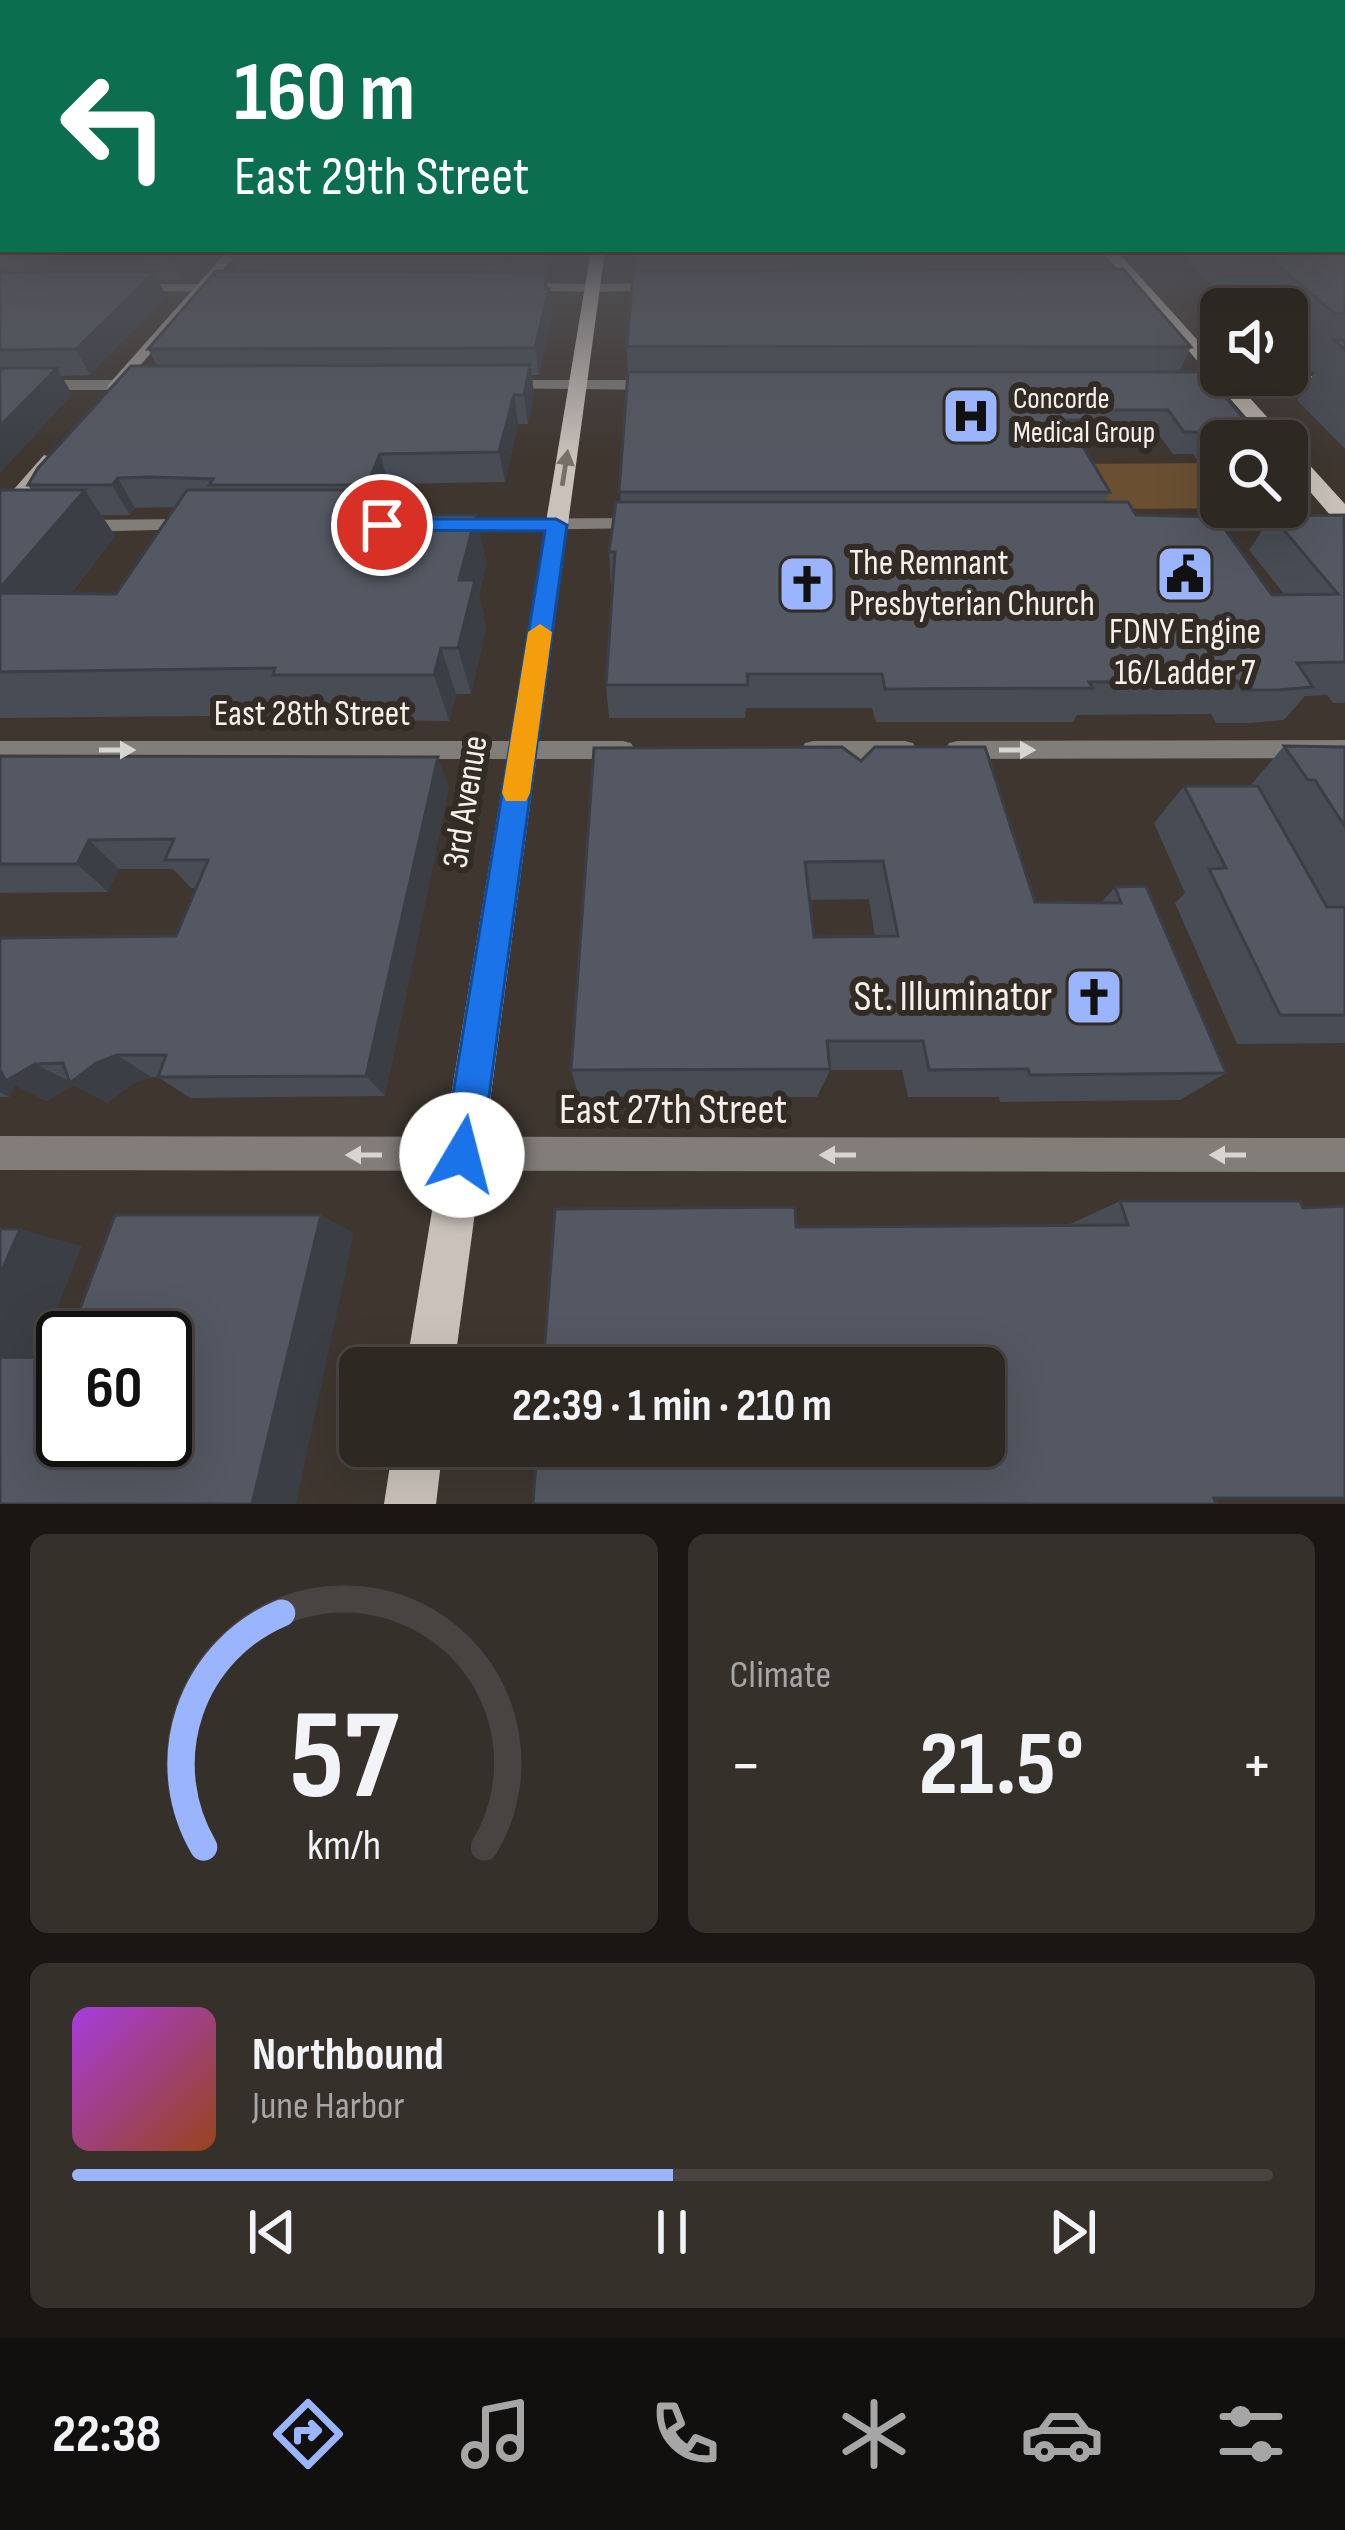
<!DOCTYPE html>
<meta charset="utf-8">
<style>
:root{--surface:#2e2823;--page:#36302b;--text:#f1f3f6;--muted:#a7a6a6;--line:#494441;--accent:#9ab5fd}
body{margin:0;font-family:"Sofia Sans Condensed",sans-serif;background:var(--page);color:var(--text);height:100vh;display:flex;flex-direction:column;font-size:45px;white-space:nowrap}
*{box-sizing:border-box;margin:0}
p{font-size:39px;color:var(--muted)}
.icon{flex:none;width:66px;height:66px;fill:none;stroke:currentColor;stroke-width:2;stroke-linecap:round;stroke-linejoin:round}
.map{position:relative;height:1504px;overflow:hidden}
.drawer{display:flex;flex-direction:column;gap:30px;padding:30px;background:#191613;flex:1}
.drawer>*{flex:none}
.banner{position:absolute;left:0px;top:0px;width:1347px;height:252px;box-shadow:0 12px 48px #0002,0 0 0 3px var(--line);background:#0b6e4f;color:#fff;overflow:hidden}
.tools{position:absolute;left:1200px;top:288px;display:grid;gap:24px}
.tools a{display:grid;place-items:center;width:108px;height:108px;border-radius:18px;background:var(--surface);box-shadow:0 12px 48px #0002,0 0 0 3px var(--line);font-size:60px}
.speed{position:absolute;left:36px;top:1311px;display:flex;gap:24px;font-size:60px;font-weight:700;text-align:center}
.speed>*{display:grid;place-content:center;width:156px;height:156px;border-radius:50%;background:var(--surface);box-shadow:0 12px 48px #0002,0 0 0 3px var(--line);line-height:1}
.speed .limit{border:6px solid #111;border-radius:18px;background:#fff;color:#111}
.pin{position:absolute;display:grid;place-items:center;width:102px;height:102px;color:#fff;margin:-51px;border:6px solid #fff;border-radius:50%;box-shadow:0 3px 12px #0007}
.me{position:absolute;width:132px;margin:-66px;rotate:8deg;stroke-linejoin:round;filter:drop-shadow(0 0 9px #0008)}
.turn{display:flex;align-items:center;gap:42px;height:252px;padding:0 36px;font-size:54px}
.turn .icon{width:156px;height:156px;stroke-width:2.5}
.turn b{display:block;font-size:84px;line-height:102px}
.big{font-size:90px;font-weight:700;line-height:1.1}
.drawer .card{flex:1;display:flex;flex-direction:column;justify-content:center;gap:18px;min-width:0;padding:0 42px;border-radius:18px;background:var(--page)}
.drawer .dial{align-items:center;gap:0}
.dial svg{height:312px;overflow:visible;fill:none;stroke:var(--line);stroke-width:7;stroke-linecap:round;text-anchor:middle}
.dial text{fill:var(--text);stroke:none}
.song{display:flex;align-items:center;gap:36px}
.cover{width:144px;height:144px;border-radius:18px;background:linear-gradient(135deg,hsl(280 70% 55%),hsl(20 70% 35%))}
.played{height:12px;border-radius:6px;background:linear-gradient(90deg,var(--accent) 50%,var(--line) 50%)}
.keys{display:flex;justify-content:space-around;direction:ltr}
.heat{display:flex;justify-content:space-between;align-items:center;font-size:66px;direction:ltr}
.drawer .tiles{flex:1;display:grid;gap:30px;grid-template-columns:1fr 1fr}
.card:last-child{grid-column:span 2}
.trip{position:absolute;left:339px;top:1347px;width:666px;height:120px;border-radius:18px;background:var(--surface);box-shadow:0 12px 48px #0002,0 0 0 3px var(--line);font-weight:700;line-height:120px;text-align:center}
.menu{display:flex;height:192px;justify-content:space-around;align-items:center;background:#12100e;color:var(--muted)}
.menu .icon{width:84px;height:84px}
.menu .selected{color:var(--accent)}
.menu b{font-size:54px;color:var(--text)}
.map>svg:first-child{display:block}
.green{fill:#6a5031}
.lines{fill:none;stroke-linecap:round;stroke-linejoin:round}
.minor{fill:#817e7a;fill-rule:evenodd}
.tertiary{fill:#817e7a;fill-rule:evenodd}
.secondary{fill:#aaa49e;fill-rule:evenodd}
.primary{fill:#cac2ba;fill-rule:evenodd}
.wall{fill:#484c54;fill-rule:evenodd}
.shaded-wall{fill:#3b3e45}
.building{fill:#545862;stroke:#3b3e45;stroke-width:3;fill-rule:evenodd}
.oneway{fill:#777068}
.oneway2{fill:#d8d4cf}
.route{fill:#1a73e8;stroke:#114b97;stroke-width:3}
.slow{fill:#f59e0b}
.labels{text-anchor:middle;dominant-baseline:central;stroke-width:12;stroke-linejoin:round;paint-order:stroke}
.far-poi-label{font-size:30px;fill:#f5f0eb;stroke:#332c25;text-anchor:start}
.poi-label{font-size:36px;fill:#f5f0eb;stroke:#332c25;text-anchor:start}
.street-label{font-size:36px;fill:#f5f0eb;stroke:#332c25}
.near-poi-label{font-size:42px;fill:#f5f0eb;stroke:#332c25;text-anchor:end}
.near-street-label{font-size:42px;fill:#f5f0eb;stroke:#332c25}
</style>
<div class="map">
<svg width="1345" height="1504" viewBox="0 0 1345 1504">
<rect width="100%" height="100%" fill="#3e362f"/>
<path class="green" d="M 1221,463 L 1221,507 L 1287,508 L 1096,509 L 1070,464 Z"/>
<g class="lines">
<g class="minor">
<path d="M 665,283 L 670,284 L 670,290 L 593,292 L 587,288 L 593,284 Z"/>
<path d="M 641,518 L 648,520 L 648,528 L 447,531 L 438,525 L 447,519 Z"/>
<path d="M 1191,518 L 1345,519 L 1345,531 L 1184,528 L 1184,520 Z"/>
<path d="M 191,519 L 200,525 L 198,529 L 75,532 L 66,526 L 75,520 Z"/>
<path d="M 1345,740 L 1345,758 L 957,759 L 949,757 L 945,750 L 949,743 L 957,741 Z"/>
<path d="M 0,741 L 623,741 L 631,743 L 635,750 L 631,757 L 623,759 L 0,759 Z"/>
<path d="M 813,741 L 905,741 L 913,743 L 917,750 L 913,757 L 905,759 L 813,759 L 805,757 L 801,750 L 805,743 Z"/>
<path d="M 0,1136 L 1345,1138 L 1345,1172 L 0,1170 Z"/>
</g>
<g class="tertiary">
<path d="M 517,283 L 593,284 L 599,288 L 593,292 L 512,290 L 512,284 Z"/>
<path d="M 133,284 L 224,284 L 230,288 L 224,292 L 128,291 L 127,288 Z"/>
<path d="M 0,380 L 142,380 L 150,385 L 142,390 L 0,390 Z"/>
<path d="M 500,380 L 658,380 L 666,385 L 658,390 L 495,388 L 492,385 Z"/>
</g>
<g class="secondary">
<path d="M 228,250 L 240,250 L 118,391 L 108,391 L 108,385 Z"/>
<path d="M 1345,375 L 1345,385 L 1227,389 L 1219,384 L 1227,379 Z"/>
<path d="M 44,455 L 58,459 L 6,520 L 0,521 L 0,505 Z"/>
</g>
<g class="primary">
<path d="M 591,250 L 605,250 L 454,1368 L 406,1368 Z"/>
<path d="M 1101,250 L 1116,250 L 1221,366 L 1221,375 L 1229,375 L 1285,437 L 1288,441 L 1287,443 L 1267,441 Z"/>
<path d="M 1287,446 L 1294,448 L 1345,504 L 1345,525 L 1337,523 L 1287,465 Z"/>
<path d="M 393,1446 L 443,1446 L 436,1504 L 384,1504 Z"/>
</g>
</g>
<g class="wall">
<path d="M 0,250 L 210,250 L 182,280 L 159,280 L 166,296 L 90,375 L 61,376 L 72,394 L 0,473 Z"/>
<path d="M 229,250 L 553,250 L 546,277 L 552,315 L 539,375 L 532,375 L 534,394 L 528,424 L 518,424 L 505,482 L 389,484 L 377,515 L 487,562 L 479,594 L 486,627 L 471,694 L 456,694 L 449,721 L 298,720 L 295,715 L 0,718 L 0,490 L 31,490 L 28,485 L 157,366 L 148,349 L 237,272 ZM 175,507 L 116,594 L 71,593 L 115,536 L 102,515 L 130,515 L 135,508 Z"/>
<path d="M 634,250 L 1096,250 L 1106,261 L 1103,269 L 1191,347 L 1179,372 L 1221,441 L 1221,463 L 1199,463 L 1193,454 L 1173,454 L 1157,432 L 1084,432 L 1080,442 L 1110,492 L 1105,502 L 1136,515 L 1272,595 L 1285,595 L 1249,550 L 1272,516 L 1345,516 L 1345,703 L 1333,703 L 1327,695 L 1305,696 L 1284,720 L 1250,723 L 1216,723 L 1211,714 L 1077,715 L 1073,722 L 876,722 L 872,708 L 746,708 L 745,718 L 609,718 L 606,685 L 613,586 L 611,586 L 609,552 L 620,502 L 628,372 L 627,346 L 635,271 Z"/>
<path d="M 1176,250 L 1345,250 L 1345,449 L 1297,400 L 1315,372 L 1300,372 L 1287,360 L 1287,309 L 1236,309 Z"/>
<path d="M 1284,746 L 1345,747 L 1345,1043 L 1237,1044 L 1175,903 L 1185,893 L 1154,823 L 1184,786 L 1250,786 ZM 1276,817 L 1277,817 L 1328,907 L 1327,907 Z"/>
<path d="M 0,756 L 449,787 L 385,1096 L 190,1098 L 158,1077 L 151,1077 L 132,1084 L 107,1103 L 74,1085 L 47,1101 L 15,1085 L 9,1097 L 0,1097 L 0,938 L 176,936 L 196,888 L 191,888 L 173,869 L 119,869 L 108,892 L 0,893 Z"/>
<path d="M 861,761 L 1035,902 L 1101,903 L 1115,887 L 1226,1073 L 1180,1100 L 1000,1102 L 999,1097 L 908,1097 L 902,1070 L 830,1070 L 817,1097 L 579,1098 L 571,1070 ZM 869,899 L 875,937 L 814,937 L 809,900 Z"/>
<path d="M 1120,1201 L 1345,1498 L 1068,1225 Z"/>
</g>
<g class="shaded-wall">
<path d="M 177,250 L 210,250 L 182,280 L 172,255 Z"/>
<path d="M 543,250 L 553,250 L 546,277 L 552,315 L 539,375 L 535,348 L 546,278 Z"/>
<path d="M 155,272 L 166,296 L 90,375 L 76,349 Z"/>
<path d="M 530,365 L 534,394 L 528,424 L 524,395 Z"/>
<path d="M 57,368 L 72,394 L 0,473 L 0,426 Z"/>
<path d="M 514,395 L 518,424 L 505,482 L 499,452 Z"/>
<path d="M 380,454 L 389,484 L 377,515 L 367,485 Z"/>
<path d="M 118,478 L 135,508 L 130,515 L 112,485 Z"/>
<path d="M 85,490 L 115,536 L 34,640 L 0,598 L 0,588 Z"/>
<path d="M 352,490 L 369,536 L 346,505 Z"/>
<path d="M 476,515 L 487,562 L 479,594 L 486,627 L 471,694 L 458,648 L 459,580 Z"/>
<path d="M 441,648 L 456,694 L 449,721 L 434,675 Z"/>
<path d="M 438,757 L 449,787 L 385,1096 L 366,1076 Z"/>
<path d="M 89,840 L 119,869 L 108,892 L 77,864 Z"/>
<path d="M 0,1051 L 35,1064 L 71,1082 L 96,1063 L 117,1055 L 151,1077 L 132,1084 L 107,1103 L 74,1085 L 47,1101 L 15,1085 L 9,1097 L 0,1092 Z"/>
<path d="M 321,1215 L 354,1233 L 296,1504 L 252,1504 Z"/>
<path d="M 20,1229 L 82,1246 L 36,1362 L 0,1359 L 0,1275 Z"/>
</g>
<g class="building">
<path d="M 0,250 L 177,250 L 172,255 L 0,257 Z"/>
<path d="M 635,250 L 1096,250 L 1106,261 L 635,262 Z"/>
<path d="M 1260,250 L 1345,250 L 1345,313 L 1335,314 Z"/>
<path d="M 1123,269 L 1191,347 L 627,346 L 633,271 Z"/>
<path d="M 216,271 L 546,273 L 545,289 L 549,289 L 535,348 L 148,349 Z"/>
<path d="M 0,272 L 155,272 L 76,349 L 0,350 Z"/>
<path d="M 1334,340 L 1345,340 L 1345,350 Z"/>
<path d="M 530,365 L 524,395 L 514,395 L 499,452 L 380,454 L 367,485 L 209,485 L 213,479 L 150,477 L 118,478 L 112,485 L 28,485 L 38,468 L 131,366 Z"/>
<path d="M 0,368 L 57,368 L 0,426 Z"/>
<path d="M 628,372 L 1204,372 L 1263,441 L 1212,441 L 1205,432 L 1184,432 L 1168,410 L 1083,410 L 1089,420 L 1067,420 L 1110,492 L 619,492 Z"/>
<path d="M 0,490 L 85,490 L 0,588 Z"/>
<path d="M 187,490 L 352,490 L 346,505 L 371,505 L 367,515 L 476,515 L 459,580 L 475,580 L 458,648 L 441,648 L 434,675 L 273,675 L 275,668 L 0,672 L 0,593 L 116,594 Z"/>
<path d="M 616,502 L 1128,502 L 1136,515 L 1216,517 L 1272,595 L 1338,594 L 1272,516 L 1344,515 L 1345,662 L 1297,663 L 1313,687 L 1278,690 L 1242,690 L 1237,681 L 1089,682 L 1093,688 L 885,689 L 882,674 L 747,674 L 748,685 L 606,685 L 615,552 L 609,552 Z"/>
<path d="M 1284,746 L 1345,747 L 1345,827 L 1315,780 L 1308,780 Z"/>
<path d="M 842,747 L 861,761 L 875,747 L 985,747 L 1035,902 L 1121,903 L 1115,887 L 1146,886 L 1226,1073 L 1030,1075 L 1028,1069 L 929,1070 L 923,1041 L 827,1041 L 830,1069 L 571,1070 L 594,748 ZM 883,861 L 898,936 L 814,937 L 805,862 Z"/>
<path d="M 0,756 L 438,757 L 366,1076 L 158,1077 L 166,1055 L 117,1055 L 96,1063 L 70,1083 L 63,1063 L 35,1064 L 6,1081 L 0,1070 L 0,938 L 176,936 L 208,860 L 165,860 L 174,839 L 89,840 L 77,864 L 0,864 Z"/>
<path d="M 1184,786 L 1258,786 L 1327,907 L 1345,907 L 1345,1015 L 1280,1015 L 1209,869 L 1226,868 Z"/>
<path d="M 1120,1201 L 1300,1201 L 1303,1208 L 1345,1206 L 1345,1498 L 1214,1498 L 1216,1504 L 533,1504 L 537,1446 L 984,1446 L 984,1368 L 543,1368 L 555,1209 L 795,1207 L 796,1227 L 1128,1225 Z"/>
<path d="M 115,1215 L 321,1215 L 252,1504 L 0,1504 L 0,1357 L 61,1358 L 63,1353 L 63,1440 L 165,1440 L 165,1338 L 69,1338 Z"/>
<path d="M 0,1229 L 20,1229 L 0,1275 Z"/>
</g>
<defs><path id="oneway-solid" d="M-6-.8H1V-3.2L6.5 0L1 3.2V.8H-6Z" transform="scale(3)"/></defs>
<use class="oneway" href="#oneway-solid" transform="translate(565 468) rotate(-81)"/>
<g class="oneway2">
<use href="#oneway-solid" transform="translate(117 750)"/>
<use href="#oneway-solid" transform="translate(1017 750)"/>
<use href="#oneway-solid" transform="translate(364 1155) rotate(-180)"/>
<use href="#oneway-solid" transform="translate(838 1155) rotate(180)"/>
<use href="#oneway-solid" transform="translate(1228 1155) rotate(180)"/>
</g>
<linearGradient id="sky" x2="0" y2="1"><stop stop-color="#221e1a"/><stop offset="0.54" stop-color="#525258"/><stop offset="1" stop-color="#525258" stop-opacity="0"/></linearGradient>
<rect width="1345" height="460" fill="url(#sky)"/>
<path class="route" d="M 382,519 L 556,519 L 567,525 L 481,1155 L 475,1169 L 462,1174 L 448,1169 L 443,1155 L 545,531 L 374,530 L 374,521 Z"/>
<path class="slow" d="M 540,624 L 552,632 L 530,793 L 526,801 L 506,801 L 502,793 L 528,632 Z"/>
<defs>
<g id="hospital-square" transform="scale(3)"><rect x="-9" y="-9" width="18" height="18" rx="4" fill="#9ab5fd" stroke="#332c25"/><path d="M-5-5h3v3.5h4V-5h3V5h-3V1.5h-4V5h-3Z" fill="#111"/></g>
<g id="civic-square" transform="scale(3)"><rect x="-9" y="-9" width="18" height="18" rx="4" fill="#9ab5fd" stroke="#332c25"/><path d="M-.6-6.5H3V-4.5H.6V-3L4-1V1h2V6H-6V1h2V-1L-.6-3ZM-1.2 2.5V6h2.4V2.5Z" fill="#111"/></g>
<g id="church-square" transform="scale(3)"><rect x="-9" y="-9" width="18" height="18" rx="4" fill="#9ab5fd" stroke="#332c25"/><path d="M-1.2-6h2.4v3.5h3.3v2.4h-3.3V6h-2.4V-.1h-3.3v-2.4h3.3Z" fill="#111"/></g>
</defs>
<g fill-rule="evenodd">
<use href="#hospital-square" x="971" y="416"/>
<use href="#civic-square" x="1185" y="574"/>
<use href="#church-square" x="807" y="584"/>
<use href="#church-square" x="1094" y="997"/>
</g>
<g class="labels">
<g class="far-poi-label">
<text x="1013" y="399">Concorde<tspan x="1013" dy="34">Medical Group</tspan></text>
</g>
<g class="poi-label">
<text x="849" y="563">The Remnant<tspan x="849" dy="41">Presbyterian Church</tspan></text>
<text x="1185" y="632" text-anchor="middle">FDNY Engine<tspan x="1185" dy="41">16/Ladder 7</tspan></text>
</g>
<g class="street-label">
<text x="312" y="714">East 28th Street</text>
<text transform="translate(466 802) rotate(-81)">3rd Avenue</text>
</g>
<g class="near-poi-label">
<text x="1052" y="997">St. Illuminator</text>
</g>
<g class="near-street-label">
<text x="673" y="1110">East 27th Street</text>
</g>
</g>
</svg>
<div class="tools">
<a><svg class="icon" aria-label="sound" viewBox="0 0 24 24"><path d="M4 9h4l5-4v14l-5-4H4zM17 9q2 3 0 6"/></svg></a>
<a><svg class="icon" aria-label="search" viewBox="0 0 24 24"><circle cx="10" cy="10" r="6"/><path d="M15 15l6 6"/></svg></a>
</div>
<div class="speed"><div class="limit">60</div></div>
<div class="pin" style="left:382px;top:525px;background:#d93025"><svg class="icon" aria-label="arrive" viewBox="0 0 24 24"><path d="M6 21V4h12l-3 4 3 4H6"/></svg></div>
<svg class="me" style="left:462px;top:1155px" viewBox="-20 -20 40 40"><circle r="19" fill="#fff"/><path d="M0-13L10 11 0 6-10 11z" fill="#1a73e8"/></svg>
<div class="trip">22:39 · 1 min · 210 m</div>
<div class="banner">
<div class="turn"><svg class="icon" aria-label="left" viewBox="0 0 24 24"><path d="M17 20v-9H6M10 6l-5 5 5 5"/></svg><div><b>160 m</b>East 29th Street</div></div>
</div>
</div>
<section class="drawer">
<div class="tiles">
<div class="card dial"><svg viewBox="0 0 100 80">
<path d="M14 69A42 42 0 1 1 86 69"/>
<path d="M14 69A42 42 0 0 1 34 9" stroke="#9ab5fd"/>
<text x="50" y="56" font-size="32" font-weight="700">57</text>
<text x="50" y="72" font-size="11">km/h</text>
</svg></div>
<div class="card"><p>Climate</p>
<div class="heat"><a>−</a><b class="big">21.5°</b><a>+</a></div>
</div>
<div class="card">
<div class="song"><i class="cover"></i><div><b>Northbound</b><p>June Harbor</p></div></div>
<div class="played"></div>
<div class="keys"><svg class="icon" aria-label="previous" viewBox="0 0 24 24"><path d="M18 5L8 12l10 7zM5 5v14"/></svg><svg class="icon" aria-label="pause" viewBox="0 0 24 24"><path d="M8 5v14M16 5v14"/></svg><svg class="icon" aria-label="next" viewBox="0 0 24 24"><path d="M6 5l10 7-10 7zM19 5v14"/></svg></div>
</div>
</div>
</section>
<nav class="menu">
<b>22:38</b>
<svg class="icon selected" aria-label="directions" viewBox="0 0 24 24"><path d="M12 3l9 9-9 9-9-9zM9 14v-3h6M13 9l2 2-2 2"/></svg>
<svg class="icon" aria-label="music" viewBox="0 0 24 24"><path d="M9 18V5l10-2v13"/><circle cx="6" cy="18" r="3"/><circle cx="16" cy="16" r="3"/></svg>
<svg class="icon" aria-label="phone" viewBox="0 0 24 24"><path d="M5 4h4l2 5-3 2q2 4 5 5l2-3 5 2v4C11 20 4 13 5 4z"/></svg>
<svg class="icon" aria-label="climate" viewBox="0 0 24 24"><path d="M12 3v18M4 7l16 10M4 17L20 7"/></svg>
<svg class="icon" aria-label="car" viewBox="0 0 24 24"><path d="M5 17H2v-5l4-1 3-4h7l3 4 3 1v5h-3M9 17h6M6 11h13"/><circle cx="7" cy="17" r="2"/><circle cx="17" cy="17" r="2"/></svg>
<svg class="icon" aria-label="filters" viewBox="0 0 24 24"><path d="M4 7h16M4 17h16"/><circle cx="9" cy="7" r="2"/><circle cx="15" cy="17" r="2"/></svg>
</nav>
